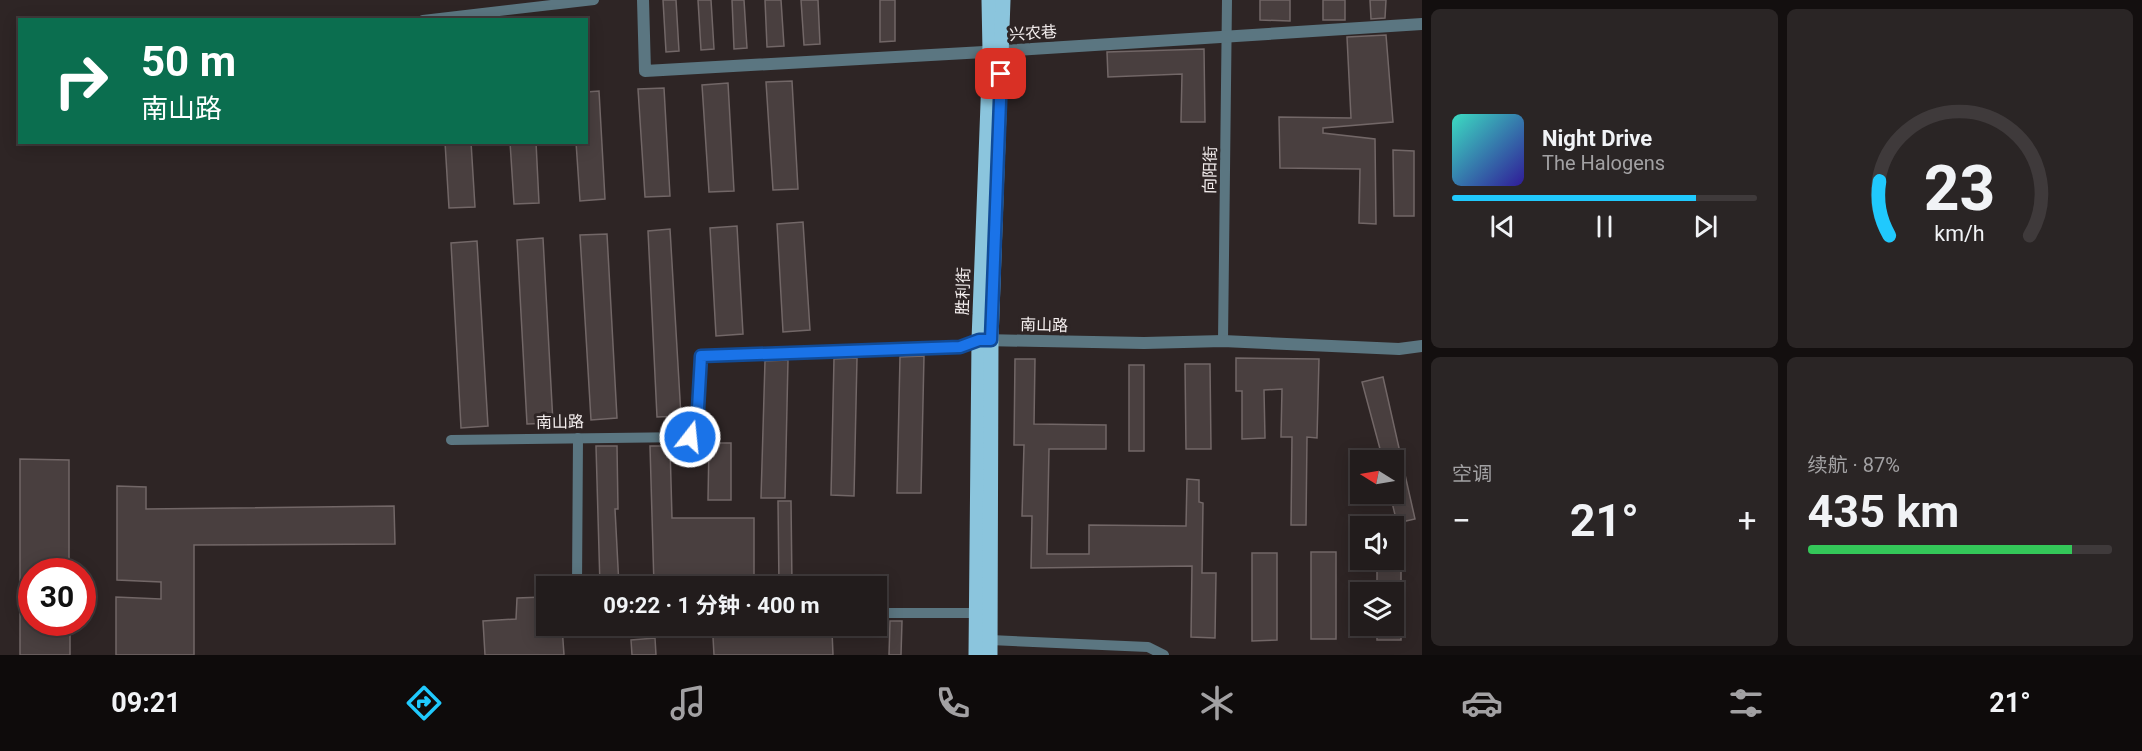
<!DOCTYPE html>
<html lang="zh">
<meta charset="utf-8">
<style>
:root{--surface:#221c1c;--page:#2a2525;--text:#f1f3f6;--muted:#a2a1a3;--line:#3f3a3b;--accent:#20c9fd}
body{margin:0;font-family:Roboto,"Noto Sans SC",sans-serif;background:var(--page);color:var(--text);height:100vh;display:flex;flex-direction:column;font-size:22px;white-space:nowrap}
*{box-sizing:border-box;margin:0}
p{font-size:20px;color:var(--muted)}
.icon{flex:none;width:33px;height:33px;fill:none;stroke:currentColor;stroke-width:2;stroke-linecap:round;stroke-linejoin:round}
.map{position:relative;flex:1;overflow:hidden}
.side{display:flex;flex-direction:column;gap:9px;padding:9px;background:#130f0f;width:720px}
.side>*{flex:none}
.guide{position:absolute;left:18px;top:18px;width:570px;height:126px;border-radius:0px;box-shadow:0 3px 15px #0003,0 0 0 2px var(--line);background:#0b6e4f;color:#fff;overflow:hidden}
.needle{width:39px;rotate:281deg}
.fabs{position:absolute;left:1350px;top:450px;display:grid;gap:12px}
.fabs a{display:grid;place-items:center;width:54px;height:54px;border-radius:0px;background:var(--surface);box-shadow:0 3px 15px #0003,0 0 0 2px var(--line);font-size:30px}
.speed{position:absolute;left:18px;top:558px;display:flex;gap:12px;font-size:30px;font-weight:700;text-align:center}
.speed>*{display:grid;place-content:center;width:78px;height:78px;border-radius:50%;background:var(--surface);box-shadow:0 3px 15px #0003,0 0 0 2px var(--line);line-height:1}
.speed .limit{border:9px solid #d22;background:#fff;color:#111}
.pin{position:absolute;display:grid;place-items:center;width:51px;height:51px;color:#fff;margin:-26px;border-radius:12px;box-shadow:0 3px 9px #0006}
.me{position:absolute;width:66px;margin:-33px;rotate:16deg;stroke-linejoin:round;filter:drop-shadow(0 0 4px #0008)}
.turn{display:flex;align-items:center;gap:21px;height:126px;padding:0 24px;font-size:27px}
.turn .icon{width:78px;height:78px;stroke-width:2.5}
.turn b{display:block;font-size:42px;line-height:51px}
.big{font-size:45px;font-weight:700;line-height:1.1}
.side .card{flex:1;display:flex;flex-direction:column;justify-content:center;gap:9px;min-width:0;padding:0 21px;border-radius:9px;background:var(--page)}
.side .dial{align-items:center;gap:0}
.dial svg{height:156px;overflow:visible;fill:none;stroke:var(--line);stroke-width:7;stroke-linecap:round;text-anchor:middle}
.dial text{fill:var(--text);stroke:none}
.song{display:flex;align-items:center;gap:18px}
.cover{width:72px;height:72px;border-radius:9px;background:linear-gradient(135deg,hsl(170 70% 55%),hsl(250 70% 35%))}
.played{height:6px;border-radius:3px;background:linear-gradient(90deg,var(--accent) 80%,var(--line) 80%)}
.keys{display:flex;justify-content:space-around;direction:ltr}
.heat{display:flex;justify-content:space-between;align-items:center;font-size:33px;direction:ltr}
.charge{height:9px;border-radius:4px;background:linear-gradient(90deg,#34c759 87%,var(--line) 0)}
.side .tiles{flex:1;display:grid;gap:9px;grid-template-columns:repeat(2,1fr)}
.trip{position:absolute;left:536px;top:576px;width:351px;height:60px;border-radius:0px;background:var(--surface);box-shadow:0 3px 15px #0003,0 0 0 2px var(--line);font-weight:700;line-height:60px;text-align:center}
.tabs{display:flex;height:96px;justify-content:space-around;align-items:center;background:#0e0b0b;color:var(--muted)}
.tabs .icon{width:42px;height:42px}
.tabs .on{color:var(--accent)}
.tabs b{font-size:27px;color:var(--text)}
main{display:flex;flex:1;min-height:0}
.map>svg:first-child{display:block}
.building{fill:#493f3f;stroke:#726767;stroke-width:1.5}
.lines{fill:none;stroke-linecap:round;stroke-linejoin:round}
.minor{stroke:#5b7681;stroke-width:10}
.tertiary{stroke:#5b7681;stroke-width:12}
.primary{stroke:#8bc5dd;stroke-width:15}
.route-casing{stroke:#114b97;stroke-width:15}
.route{stroke:#1a73e8;stroke-width:10}
.labels{text-anchor:middle;dominant-baseline:central;stroke-width:6;stroke-linejoin:round;paint-order:stroke}
.street-label{font-size:16px;fill:#f5efef;stroke:#2e2525}
</style>
<main>
<div class="map">
<svg width="1422" height="655" viewBox="0 0 1422 655">
<rect width="100%" height="100%" fill="#2e2525"/>
<g class="building">
<path d="M 663,0 L 676,0 L 679,51 L 666,52 Z"/>
<path d="M 698,0 L 711,0 L 714,49 L 701,50 Z"/>
<path d="M 732,0 L 744,0 L 747,48 L 734,49 Z"/>
<path d="M 765,0 L 781,0 L 784,46 L 767,47 Z"/>
<path d="M 801,0 L 818,0 L 820,44 L 804,45 Z"/>
<path d="M 880,0 L 895,0 L 895,41 L 880,42 Z"/>
<path d="M 1260,0 L 1290,0 L 1290,21 L 1260,20 Z"/>
<rect x="1323" y="0" width="22" height="20"/>
<path d="M 1370,0 L 1386,0 L 1385,18 L 1371,19 Z"/>
<path d="M 1386,35 L 1393,122 L 1323,128 L 1323,133 L 1375,139 L 1376,224 L 1359,223 L 1360,169 L 1280,168 L 1279,117 L 1351,118 L 1347,37 Z"/>
<path d="M 1204,49 L 1205,122 L 1181,122 L 1182,74 L 1108,77 L 1107,52 Z"/>
<path d="M 792,81 L 798,189 L 773,190 L 766,82 Z"/>
<path d="M 728,83 L 734,191 L 709,192 L 702,85 Z"/>
<path d="M 664,88 L 670,196 L 645,197 L 638,89 Z"/>
<path d="M 599,91 L 605,199 L 580,201 L 576,142 L 586,142 L 586,92 Z"/>
<path d="M 445,142 L 471,142 L 475,207 L 449,208 Z"/>
<path d="M 510,142 L 536,142 L 539,203 L 514,204 Z"/>
<path d="M 1393,150 L 1414,151 L 1414,216 L 1394,216 Z"/>
<path d="M 803,222 L 810,330 L 783,332 L 777,224 Z"/>
<path d="M 737,226 L 743,334 L 716,336 L 710,228 Z"/>
<path d="M 670,229 L 681,416 L 657,417 L 648,231 Z"/>
<path d="M 607,234 L 617,418 L 591,420 L 580,235 Z"/>
<path d="M 543,238 L 553,423 L 527,424 L 517,240 Z"/>
<path d="M 477,241 L 488,426 L 461,428 L 451,243 Z"/>
<path d="M 924,356 L 921,493 L 897,493 L 900,357 Z"/>
<path d="M 857,358 L 854,496 L 831,495 L 834,359 Z"/>
<path d="M 1236,358 L 1319,359 L 1317,438 L 1307,437 L 1306,525 L 1291,525 L 1292,437 L 1281,437 L 1282,389 L 1264,390 L 1265,438 L 1242,439 L 1242,391 L 1236,391 Z"/>
<path d="M 1015,359 L 1035,359 L 1034,424 L 1106,425 L 1106,449 L 1049,449 L 1047,554 L 1089,554 L 1089,525 L 1186,526 L 1187,479 L 1199,480 L 1199,502 L 1203,503 L 1202,573 L 1216,573 L 1215,638 L 1191,637 L 1192,566 L 1031,568 L 1032,516 L 1022,516 L 1024,445 L 1014,445 Z"/>
<path d="M 788,360 L 785,498 L 761,498 L 765,361 Z"/>
<path d="M 1185,364 L 1210,364 L 1211,449 L 1186,449 Z"/>
<rect x="1129" y="365" width="15" height="86"/>
<path d="M 1383,377 L 1415,519 L 1397,523 L 1390,494 L 1394,494 L 1394,460 L 1383,460 L 1362,382 Z"/>
<path d="M 709,443 L 731,443 L 731,500 L 708,500 Z"/>
<path d="M 596,446 L 617,446 L 618,509 L 615,509 L 619,586 L 600,586 Z"/>
<path d="M 650,446 L 670,446 L 672,518 L 754,518 L 754,586 L 654,586 Z"/>
<path d="M 20,459 L 69,460 L 69,572 L 32,572 L 32,581 L 20,581 Z"/>
<path d="M 117,486 L 146,487 L 146,509 L 394,506 L 395,544 L 194,545 L 194,655 L 116,655 L 116,597 L 161,599 L 161,582 L 117,580 Z"/>
<path d="M 778,501 L 791,501 L 792,586 L 779,586 Z"/>
<rect x="1311" y="552" width="25" height="87"/>
<path d="M 1252,553 L 1277,553 L 1277,640 L 1252,641 Z"/>
<rect x="1377" y="560" width="24" height="32"/>
<path d="M 20,597 L 32,598 L 32,622 L 70,622 L 70,655 L 20,655 Z"/>
<path d="M 543,597 L 544,618 L 546,618 L 546,626 L 562,626 L 564,655 L 485,655 L 483,621 L 516,619 L 517,598 Z"/>
<path d="M 890,621 L 902,621 L 901,655 L 889,655 Z"/>
<rect x="1377" y="626" width="24" height="14"/>
<path d="M 832,631 L 833,655 L 714,655 L 713,637 Z"/>
<path d="M 655,638 L 656,655 L 632,655 L 631,640 Z"/>
</g>
<g class="lines">
<g class="minor">
<path d="M 423,20 L 594,0"/>
<path d="M 1223,341 L 1227,0"/>
<path d="M 451,440 L 690,437 L 695,433 L 697,426 L 701,356 L 960,347 L 979,340"/>
<path d="M 577,586 L 578,438"/>
<path d="M 876,613 L 976,613"/>
<path d="M 990,640 L 1148,647 L 1164,655"/>
</g>
<g class="tertiary">
<path d="M 643,0 L 645,71 L 1002,51 L 1422,24"/>
<path d="M 983,340 L 1144,343 L 1223,341 L 1399,349 L 1422,346"/>
</g>
<g class="primary">
<path d="M 976,655 L 979,340 L 990,51 L 989,0"/>
<path d="M 990,655 L 991,340 L 1003,0"/>
</g>
</g>
<g class="lines">
<g class="route-casing">
<path id="route" d="M 690,437 L 694,434 L 697,426 L 701,356 L 960,347 L 979,340 L 991,340 L 1001,74"/>
</g>
<use href="#route" class="route"/>
</g>
<g class="labels">
<g class="street-label">
<text transform="translate(1033 33) rotate(-4)">兴农巷</text>
<text transform="translate(1210 170) rotate(-89)">向阳街</text>
<text transform="translate(963 291) rotate(-88)">胜利街</text>
<text transform="translate(1044 325) rotate(1)">南山路</text>
<text transform="translate(560 422) rotate(-1)">南山路</text>
</g>
</g>
</svg>
<div class="fabs">
<a><svg class="needle" viewBox="-14 -14 28 28"><path d="M0-13l5 13h-10z" fill="#e53935"/><path d="M0 13l5-13h-10z" fill="#a2a1a3"/></svg></a>
<a><svg class="icon" aria-label="sound" viewBox="0 0 24 24"><path d="M4 9h4l5-4v14l-5-4H4zM17 9q2 3 0 6"/></svg></a>
<a><svg class="icon" aria-label="layers" viewBox="0 0 24 24"><path d="M12 4l9 5-9 5-9-5zM3 14l9 5 9-5"/></svg></a>
</div>
<div class="speed"><div class="limit">30</div></div>
<div class="pin" style="left:1001px;top:74px;background:#d93025"><svg class="icon" aria-label="arrive" viewBox="0 0 24 24"><path d="M6 21V4h12l-3 4 3 4H6"/></svg></div>
<svg class="me" style="left:690px;top:437px" viewBox="-20 -20 40 40"><circle r="17" fill="#1a73e8" stroke="#fff" stroke-width="3"/><path d="M0-11L8 9 0 5-8 9z" fill="#fff"/></svg>
<div class="trip">09:22 · 1 分钟 · 400 m</div>
<div class="guide">
<div class="turn"><svg class="icon" aria-label="right" viewBox="0 0 24 24"><path d="M7 20v-9h11M14 6l5 5-5 5"/></svg><div><b>50 m</b>南山路</div></div>
</div>
</div>
<section class="side">
<div class="tiles">
<div class="card">
<div class="song"><i class="cover"></i><div><b>Night Drive</b><p>The Halogens</p></div></div>
<div class="played"></div>
<div class="keys"><svg class="icon" aria-label="previous" viewBox="0 0 24 24"><path d="M18 5L8 12l10 7zM5 5v14"/></svg><svg class="icon" aria-label="pause" viewBox="0 0 24 24"><path d="M8 5v14M16 5v14"/></svg><svg class="icon" aria-label="next" viewBox="0 0 24 24"><path d="M6 5l10 7-10 7zM19 5v14"/></svg></div>
</div>
<div class="card dial"><svg viewBox="0 0 100 80">
<path d="M14 69A42 42 0 1 1 86 69"/>
<path d="M14 69A42 42 0 0 1 9 41" stroke="#20c9fd"/>
<text x="50" y="56" font-size="32" font-weight="700">23</text>
<text x="50" y="72" font-size="11">km/h</text>
</svg></div>
<div class="card"><p>空调</p>
<div class="heat"><a>−</a><b class="big">21°</b><a>+</a></div>
</div>
<div class="card"><p>续航 · 87%</p><b class="big">435 km</b><div class="charge"></div></div>
</div>
</section>
</main>
<nav class="tabs">
<b>09:21</b>
<svg class="icon on" aria-label="directions" viewBox="0 0 24 24"><path d="M12 3l9 9-9 9-9-9zM9 14v-3h6M13 9l2 2-2 2"/></svg>
<svg class="icon" aria-label="music" viewBox="0 0 24 24"><path d="M9 18V5l10-2v13"/><circle cx="6" cy="18" r="3"/><circle cx="16" cy="16" r="3"/></svg>
<svg class="icon" aria-label="phone" viewBox="0 0 24 24"><path d="M5 4h4l2 5-3 2q2 4 5 5l2-3 5 2v4C11 20 4 13 5 4z"/></svg>
<svg class="icon" aria-label="climate" viewBox="0 0 24 24"><path d="M12 3v18M4 7l16 10M4 17L20 7"/></svg>
<svg class="icon" aria-label="car" viewBox="0 0 24 24"><path d="M5 17H2v-5l4-1 3-4h7l3 4 3 1v5h-3M9 17h6M6 11h13"/><circle cx="7" cy="17" r="2"/><circle cx="17" cy="17" r="2"/></svg>
<svg class="icon" aria-label="filters" viewBox="0 0 24 24"><path d="M4 7h16M4 17h16"/><circle cx="9" cy="7" r="2"/><circle cx="15" cy="17" r="2"/></svg>
<b>21°</b>
</nav>
